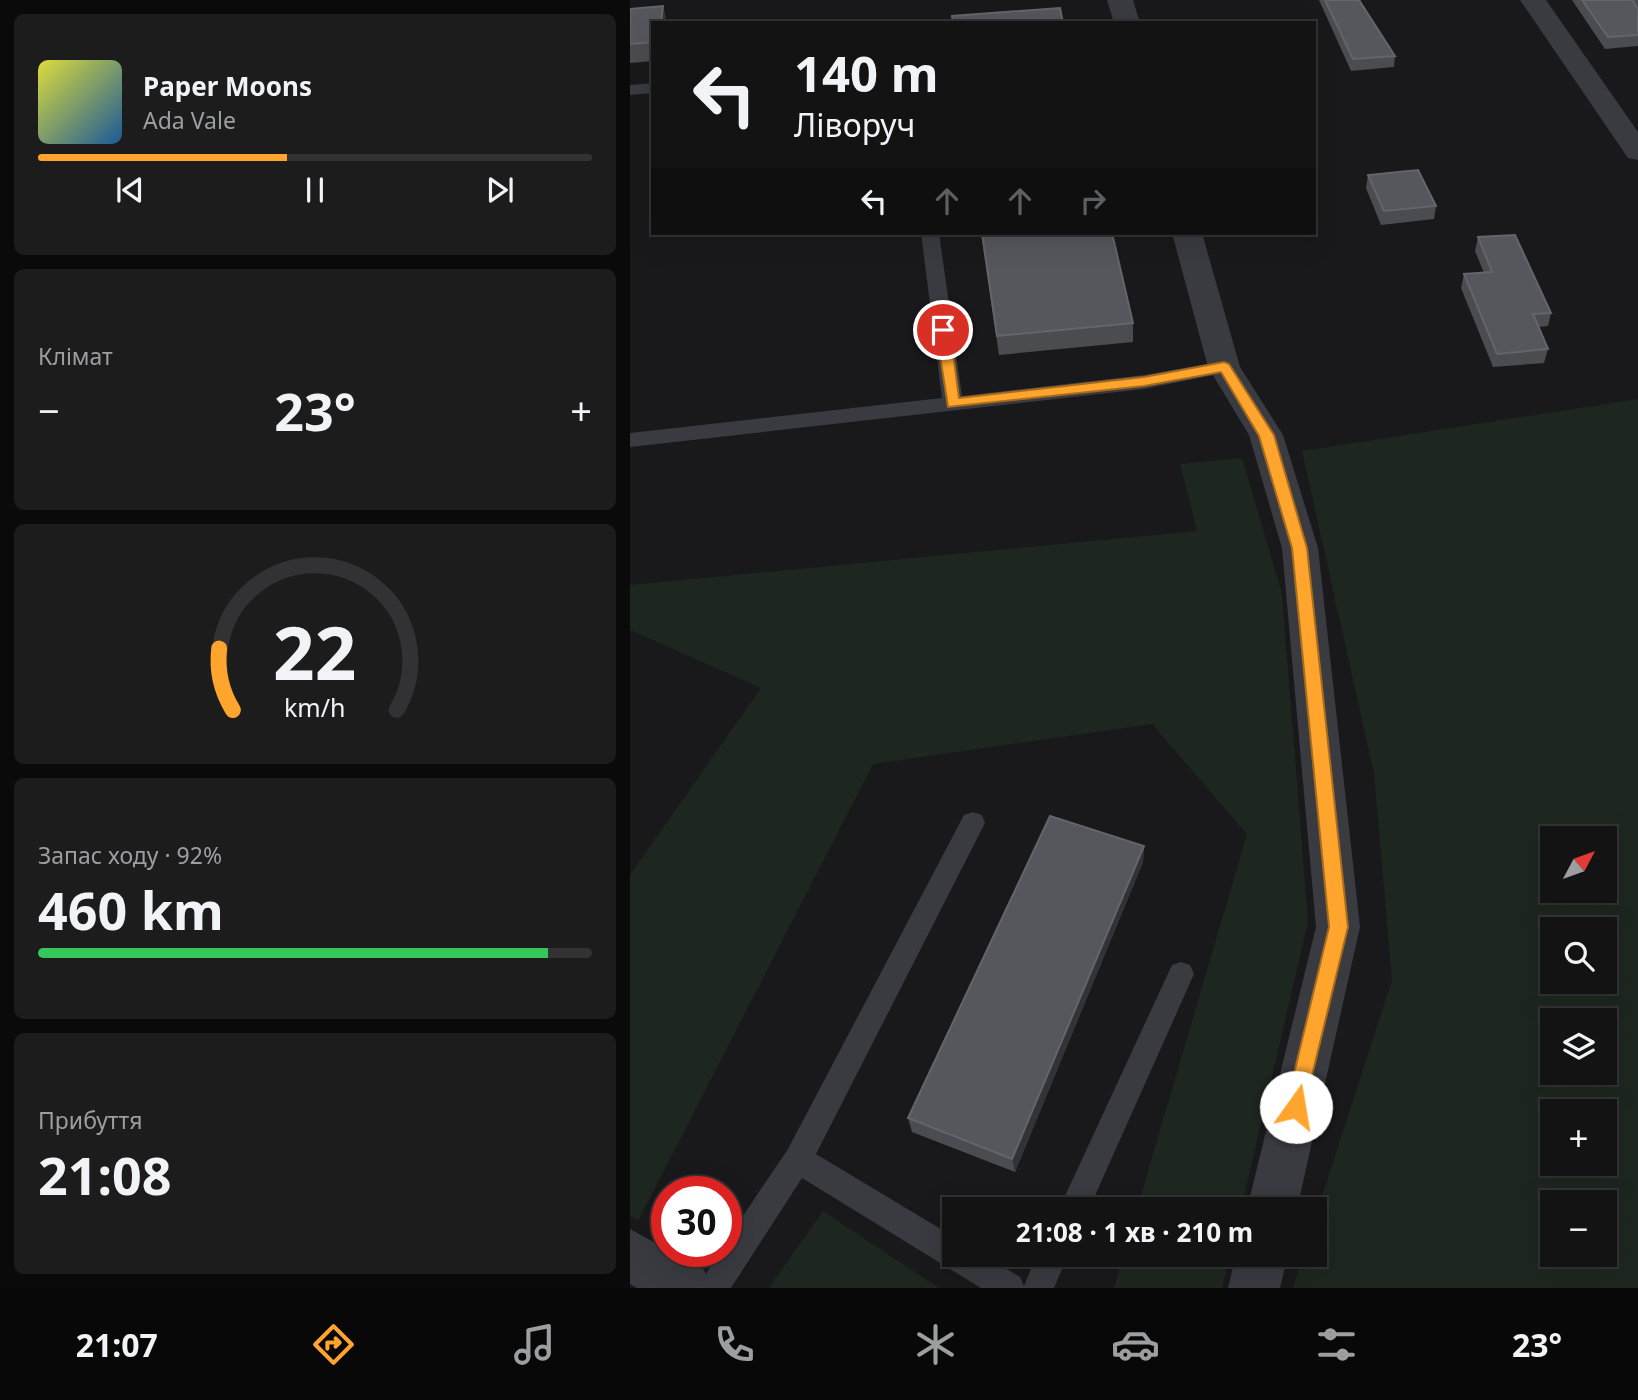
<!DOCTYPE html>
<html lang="uk">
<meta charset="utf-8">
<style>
:root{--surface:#131314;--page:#1c1c1d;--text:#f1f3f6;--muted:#9d9ea0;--line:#323234;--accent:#ffa42d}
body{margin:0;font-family:"Noto Sans",sans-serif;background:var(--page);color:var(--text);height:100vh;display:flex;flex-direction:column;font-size:26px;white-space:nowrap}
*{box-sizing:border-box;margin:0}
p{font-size:23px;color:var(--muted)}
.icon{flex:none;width:38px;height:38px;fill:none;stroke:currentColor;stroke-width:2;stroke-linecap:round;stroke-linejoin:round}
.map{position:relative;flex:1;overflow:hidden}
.panel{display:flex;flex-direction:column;gap:14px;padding:14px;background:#0a0a0b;width:630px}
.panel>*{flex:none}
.hud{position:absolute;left:21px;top:21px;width:665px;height:214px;border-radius:0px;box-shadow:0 7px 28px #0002,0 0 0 2px var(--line);background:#131314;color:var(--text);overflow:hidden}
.needle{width:46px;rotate:49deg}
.fabs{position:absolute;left:910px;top:826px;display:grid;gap:14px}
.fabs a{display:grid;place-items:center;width:77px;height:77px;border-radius:0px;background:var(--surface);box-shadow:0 7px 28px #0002,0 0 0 2px var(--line);font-size:35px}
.speed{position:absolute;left:21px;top:1176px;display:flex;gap:14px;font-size:35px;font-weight:700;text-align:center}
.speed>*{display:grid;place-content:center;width:91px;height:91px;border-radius:50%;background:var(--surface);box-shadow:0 7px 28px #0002,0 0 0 2px var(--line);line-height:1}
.speed .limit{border:10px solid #d22;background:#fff;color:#111}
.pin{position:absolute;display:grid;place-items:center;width:60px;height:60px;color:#fff;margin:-30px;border:4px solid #fff;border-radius:50%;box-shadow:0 2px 7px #0007}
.me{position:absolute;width:77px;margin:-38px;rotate:13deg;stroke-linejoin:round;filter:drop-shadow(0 0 5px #0008)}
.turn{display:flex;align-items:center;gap:24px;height:147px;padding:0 28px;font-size:32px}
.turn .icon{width:91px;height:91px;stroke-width:2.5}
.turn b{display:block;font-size:49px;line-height:60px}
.lanes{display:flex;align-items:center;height:66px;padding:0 28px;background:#0003;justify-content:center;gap:35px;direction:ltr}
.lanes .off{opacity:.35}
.big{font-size:52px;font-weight:700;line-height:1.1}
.panel .widget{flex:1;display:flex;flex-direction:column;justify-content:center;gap:10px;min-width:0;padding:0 24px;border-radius:10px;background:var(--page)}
.panel .dial{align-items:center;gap:0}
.dial svg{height:182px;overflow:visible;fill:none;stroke:var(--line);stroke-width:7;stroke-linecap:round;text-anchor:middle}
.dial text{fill:var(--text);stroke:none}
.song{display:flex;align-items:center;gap:21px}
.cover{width:84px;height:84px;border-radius:10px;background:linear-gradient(135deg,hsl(60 70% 55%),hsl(210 70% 35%))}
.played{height:7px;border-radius:4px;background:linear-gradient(90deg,var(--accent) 45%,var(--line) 45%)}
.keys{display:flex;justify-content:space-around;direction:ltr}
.heat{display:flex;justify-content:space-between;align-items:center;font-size:38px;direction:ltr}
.charge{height:10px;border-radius:5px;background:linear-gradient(90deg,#34c759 92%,var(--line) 0)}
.trip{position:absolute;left:312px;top:1197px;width:385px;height:70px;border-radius:0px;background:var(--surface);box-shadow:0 7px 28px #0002,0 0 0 2px var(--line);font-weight:700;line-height:70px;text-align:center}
.tabs{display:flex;height:112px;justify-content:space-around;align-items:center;background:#080808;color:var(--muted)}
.tabs .icon{width:49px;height:49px}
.tabs .active{color:var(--accent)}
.tabs b{font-size:32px;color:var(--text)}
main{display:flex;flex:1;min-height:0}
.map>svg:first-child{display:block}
.green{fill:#1e271f;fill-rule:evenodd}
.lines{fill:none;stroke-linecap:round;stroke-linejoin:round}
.lane{fill:#393b41;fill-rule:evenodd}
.street{fill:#393b41;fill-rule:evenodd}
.wall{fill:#4a4c50}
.shaded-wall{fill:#323336}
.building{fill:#55575c;stroke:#62656b;stroke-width:2}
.route{fill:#ffa42d;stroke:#a66b1d;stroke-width:2}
</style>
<main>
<section class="panel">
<div class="widget">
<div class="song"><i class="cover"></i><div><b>Paper Moons</b><p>Ada Vale</p></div></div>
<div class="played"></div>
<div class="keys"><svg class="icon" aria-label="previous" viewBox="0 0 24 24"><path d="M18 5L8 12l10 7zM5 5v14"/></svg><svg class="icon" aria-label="pause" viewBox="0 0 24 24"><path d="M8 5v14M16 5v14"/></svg><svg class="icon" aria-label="next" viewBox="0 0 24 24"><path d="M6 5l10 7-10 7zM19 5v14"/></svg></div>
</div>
<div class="widget"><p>Клімат</p>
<div class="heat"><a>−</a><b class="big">23°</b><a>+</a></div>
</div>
<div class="widget dial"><svg viewBox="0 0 100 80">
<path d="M14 69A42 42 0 1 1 86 69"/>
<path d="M14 69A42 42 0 0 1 8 42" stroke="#ffa42d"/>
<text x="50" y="56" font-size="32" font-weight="700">22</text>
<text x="50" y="72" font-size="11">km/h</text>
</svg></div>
<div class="widget"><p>Запас ходу · 92%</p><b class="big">460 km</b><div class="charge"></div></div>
<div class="widget"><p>Прибуття</p><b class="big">21:08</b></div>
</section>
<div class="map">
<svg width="1008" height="1288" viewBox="0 0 1008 1288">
<rect width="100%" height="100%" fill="#19191b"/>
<g class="green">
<path d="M 1008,399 L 1008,1288 L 663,1288 L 673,1255 L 684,1255 L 684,1221 L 762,980 L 744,774 L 672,451 ZM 922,838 L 975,838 L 975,891 L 922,891 ZM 922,929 L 975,929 L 975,982 L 922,982 ZM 922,1020 L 975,1020 L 975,1073 L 922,1073 ZM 922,1111 L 975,1111 L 975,1164 L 922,1164 ZM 922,1202 L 975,1202 L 975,1255 L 922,1255 Z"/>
<path d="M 612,458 L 652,594 L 678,922 L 611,1209 L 507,1209 L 617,834 L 522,724 L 243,764 L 8,1221 L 0,1216 L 0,875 L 131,688 L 0,630 L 0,585 L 567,531 L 550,464 Z"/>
<path d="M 193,1211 L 309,1288 L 139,1288 Z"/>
<path d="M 493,1255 L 600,1255 L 592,1288 L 484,1288 Z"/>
</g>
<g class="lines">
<g class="lane">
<path d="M 23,83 L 23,93 L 0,95 L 0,85 Z"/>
<path d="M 291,233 L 309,233 L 332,396 L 514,375 L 594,361 L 604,367 L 594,373 L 514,389 L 0,447 L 0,433 L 312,398 Z"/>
<path d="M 343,812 L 352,815 L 355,823 L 186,1154 L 324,1237 L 324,1255 L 353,1255 L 390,1277 L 394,1286 L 407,1255 L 438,1255 L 424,1288 L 351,1288 L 172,1178 L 101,1288 L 68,1288 L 89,1251 L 96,1251 L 96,1241 L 158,1149 L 334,815 Z"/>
<path d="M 551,962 L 560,965 L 564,974 L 459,1209 L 429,1209 L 542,965 Z"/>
</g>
<g class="street">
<path d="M 477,0 L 503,0 L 510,23 L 484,23 Z"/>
<path d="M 890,0 L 916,0 L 1008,132 L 1008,160 L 998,158 Z"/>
<path d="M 542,233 L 572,233 L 610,367 L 653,435 L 688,548 L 730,927 L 667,1209 L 617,1209 L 686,927 L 652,548 L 619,435 L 578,367 Z"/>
<path d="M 0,1229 L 74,1270 L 82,1288 L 7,1288 L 0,1284 Z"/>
<path d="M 606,1255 L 658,1255 L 650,1288 L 598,1288 Z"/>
</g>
</g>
<g class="wall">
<path d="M 689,0 L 729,0 L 765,56 L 764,67 L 721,71 Z"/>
<path d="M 942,0 L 1008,0 L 1008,6 L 1006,6 L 1008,9 L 1008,46 L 975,49 Z"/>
<path d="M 33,6 L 37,23 L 23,23 L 23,61 L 0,63 L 0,9 Z"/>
<path d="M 738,175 L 806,206 L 804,219 L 751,225 L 736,188 Z"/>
<path d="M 351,233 L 482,233 L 503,323 L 503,342 L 369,355 Z"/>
<path d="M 848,237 L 921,313 L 918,326 L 908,327 L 918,349 L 914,363 L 863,367 L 831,288 L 834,274 L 854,273 L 845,251 Z"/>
<path d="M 514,846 L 513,862 L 385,1172 L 282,1132 L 278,1118 Z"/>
</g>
<g class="shaded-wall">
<path d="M 33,6 L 37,23 L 31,23 Z"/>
<path d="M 514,846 L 513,862 L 385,1172 L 382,1159 Z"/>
</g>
<g class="building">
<path d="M 695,0 L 729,0 L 765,56 L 723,59 Z"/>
<path d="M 952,0 L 1002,0 L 1008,9 L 1008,35 L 978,37 Z"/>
<path d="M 33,6 L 31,23 L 23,23 L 23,42 L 0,44 L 0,9 Z"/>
<path d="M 430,8 L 433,23 L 323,23 L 322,16 Z"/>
<path d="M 788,170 L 806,206 L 754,211 L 738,175 Z"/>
<path d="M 352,233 L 482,233 L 503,323 L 367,336 Z"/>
<path d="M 885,235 L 921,313 L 903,314 L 918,349 L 867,354 L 834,274 L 862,272 L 848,237 Z"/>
<path d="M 420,816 L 514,846 L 382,1159 L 278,1118 Z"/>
</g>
<path class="route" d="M 313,326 L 320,330 L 329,398 L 514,377 L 594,362 L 599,364 L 644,435 L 677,548 L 718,927 L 673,1113 L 666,1116 L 659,1113 L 656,1107 L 699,927 L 662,548 L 629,436 L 591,372 L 514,386 L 318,407 L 306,330 Z"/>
</svg>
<div class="fabs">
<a><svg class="needle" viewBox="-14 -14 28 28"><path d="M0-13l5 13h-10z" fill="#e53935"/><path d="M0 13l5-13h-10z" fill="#9d9ea0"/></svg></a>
<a><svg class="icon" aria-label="search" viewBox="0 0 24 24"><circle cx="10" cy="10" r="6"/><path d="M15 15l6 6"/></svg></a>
<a><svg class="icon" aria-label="layers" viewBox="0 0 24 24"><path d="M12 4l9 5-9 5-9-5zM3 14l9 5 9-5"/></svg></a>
<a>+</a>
<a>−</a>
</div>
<div class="speed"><div class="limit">30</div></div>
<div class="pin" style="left:313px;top:330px;background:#d93025"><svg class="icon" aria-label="arrive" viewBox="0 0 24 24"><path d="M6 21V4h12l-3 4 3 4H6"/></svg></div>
<svg class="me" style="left:666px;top:1107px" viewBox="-20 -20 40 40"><circle r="19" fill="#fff"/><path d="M0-13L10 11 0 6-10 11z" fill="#ffa42d"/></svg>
<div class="trip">21:08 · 1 хв · 210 m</div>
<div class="hud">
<div class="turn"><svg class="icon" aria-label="left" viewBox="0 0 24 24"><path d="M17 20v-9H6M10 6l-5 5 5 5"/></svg><div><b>140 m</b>Ліворуч</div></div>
<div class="lanes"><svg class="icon" aria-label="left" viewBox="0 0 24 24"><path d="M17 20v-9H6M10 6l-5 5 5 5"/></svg><svg class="icon off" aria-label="ahead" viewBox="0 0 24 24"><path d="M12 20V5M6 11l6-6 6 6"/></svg><svg class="icon off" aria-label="ahead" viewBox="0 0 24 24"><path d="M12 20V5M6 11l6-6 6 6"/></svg><svg class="icon off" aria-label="right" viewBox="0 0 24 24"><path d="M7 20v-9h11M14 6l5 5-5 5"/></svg></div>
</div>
</div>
</main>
<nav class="tabs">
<b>21:07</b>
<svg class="icon active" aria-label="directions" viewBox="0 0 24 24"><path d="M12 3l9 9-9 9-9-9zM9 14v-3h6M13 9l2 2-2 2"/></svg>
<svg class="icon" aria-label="music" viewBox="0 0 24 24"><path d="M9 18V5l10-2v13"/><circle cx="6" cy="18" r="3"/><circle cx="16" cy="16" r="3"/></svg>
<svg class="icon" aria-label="phone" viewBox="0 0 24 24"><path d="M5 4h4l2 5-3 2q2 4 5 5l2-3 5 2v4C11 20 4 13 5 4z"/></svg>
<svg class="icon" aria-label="climate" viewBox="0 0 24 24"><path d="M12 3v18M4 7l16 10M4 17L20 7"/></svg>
<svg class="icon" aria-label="car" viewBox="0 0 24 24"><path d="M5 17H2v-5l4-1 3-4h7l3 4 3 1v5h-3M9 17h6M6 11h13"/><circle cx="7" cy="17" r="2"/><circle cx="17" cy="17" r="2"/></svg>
<svg class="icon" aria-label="filters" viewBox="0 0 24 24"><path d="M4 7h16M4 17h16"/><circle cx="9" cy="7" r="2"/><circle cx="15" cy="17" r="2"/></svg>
<b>23°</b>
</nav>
